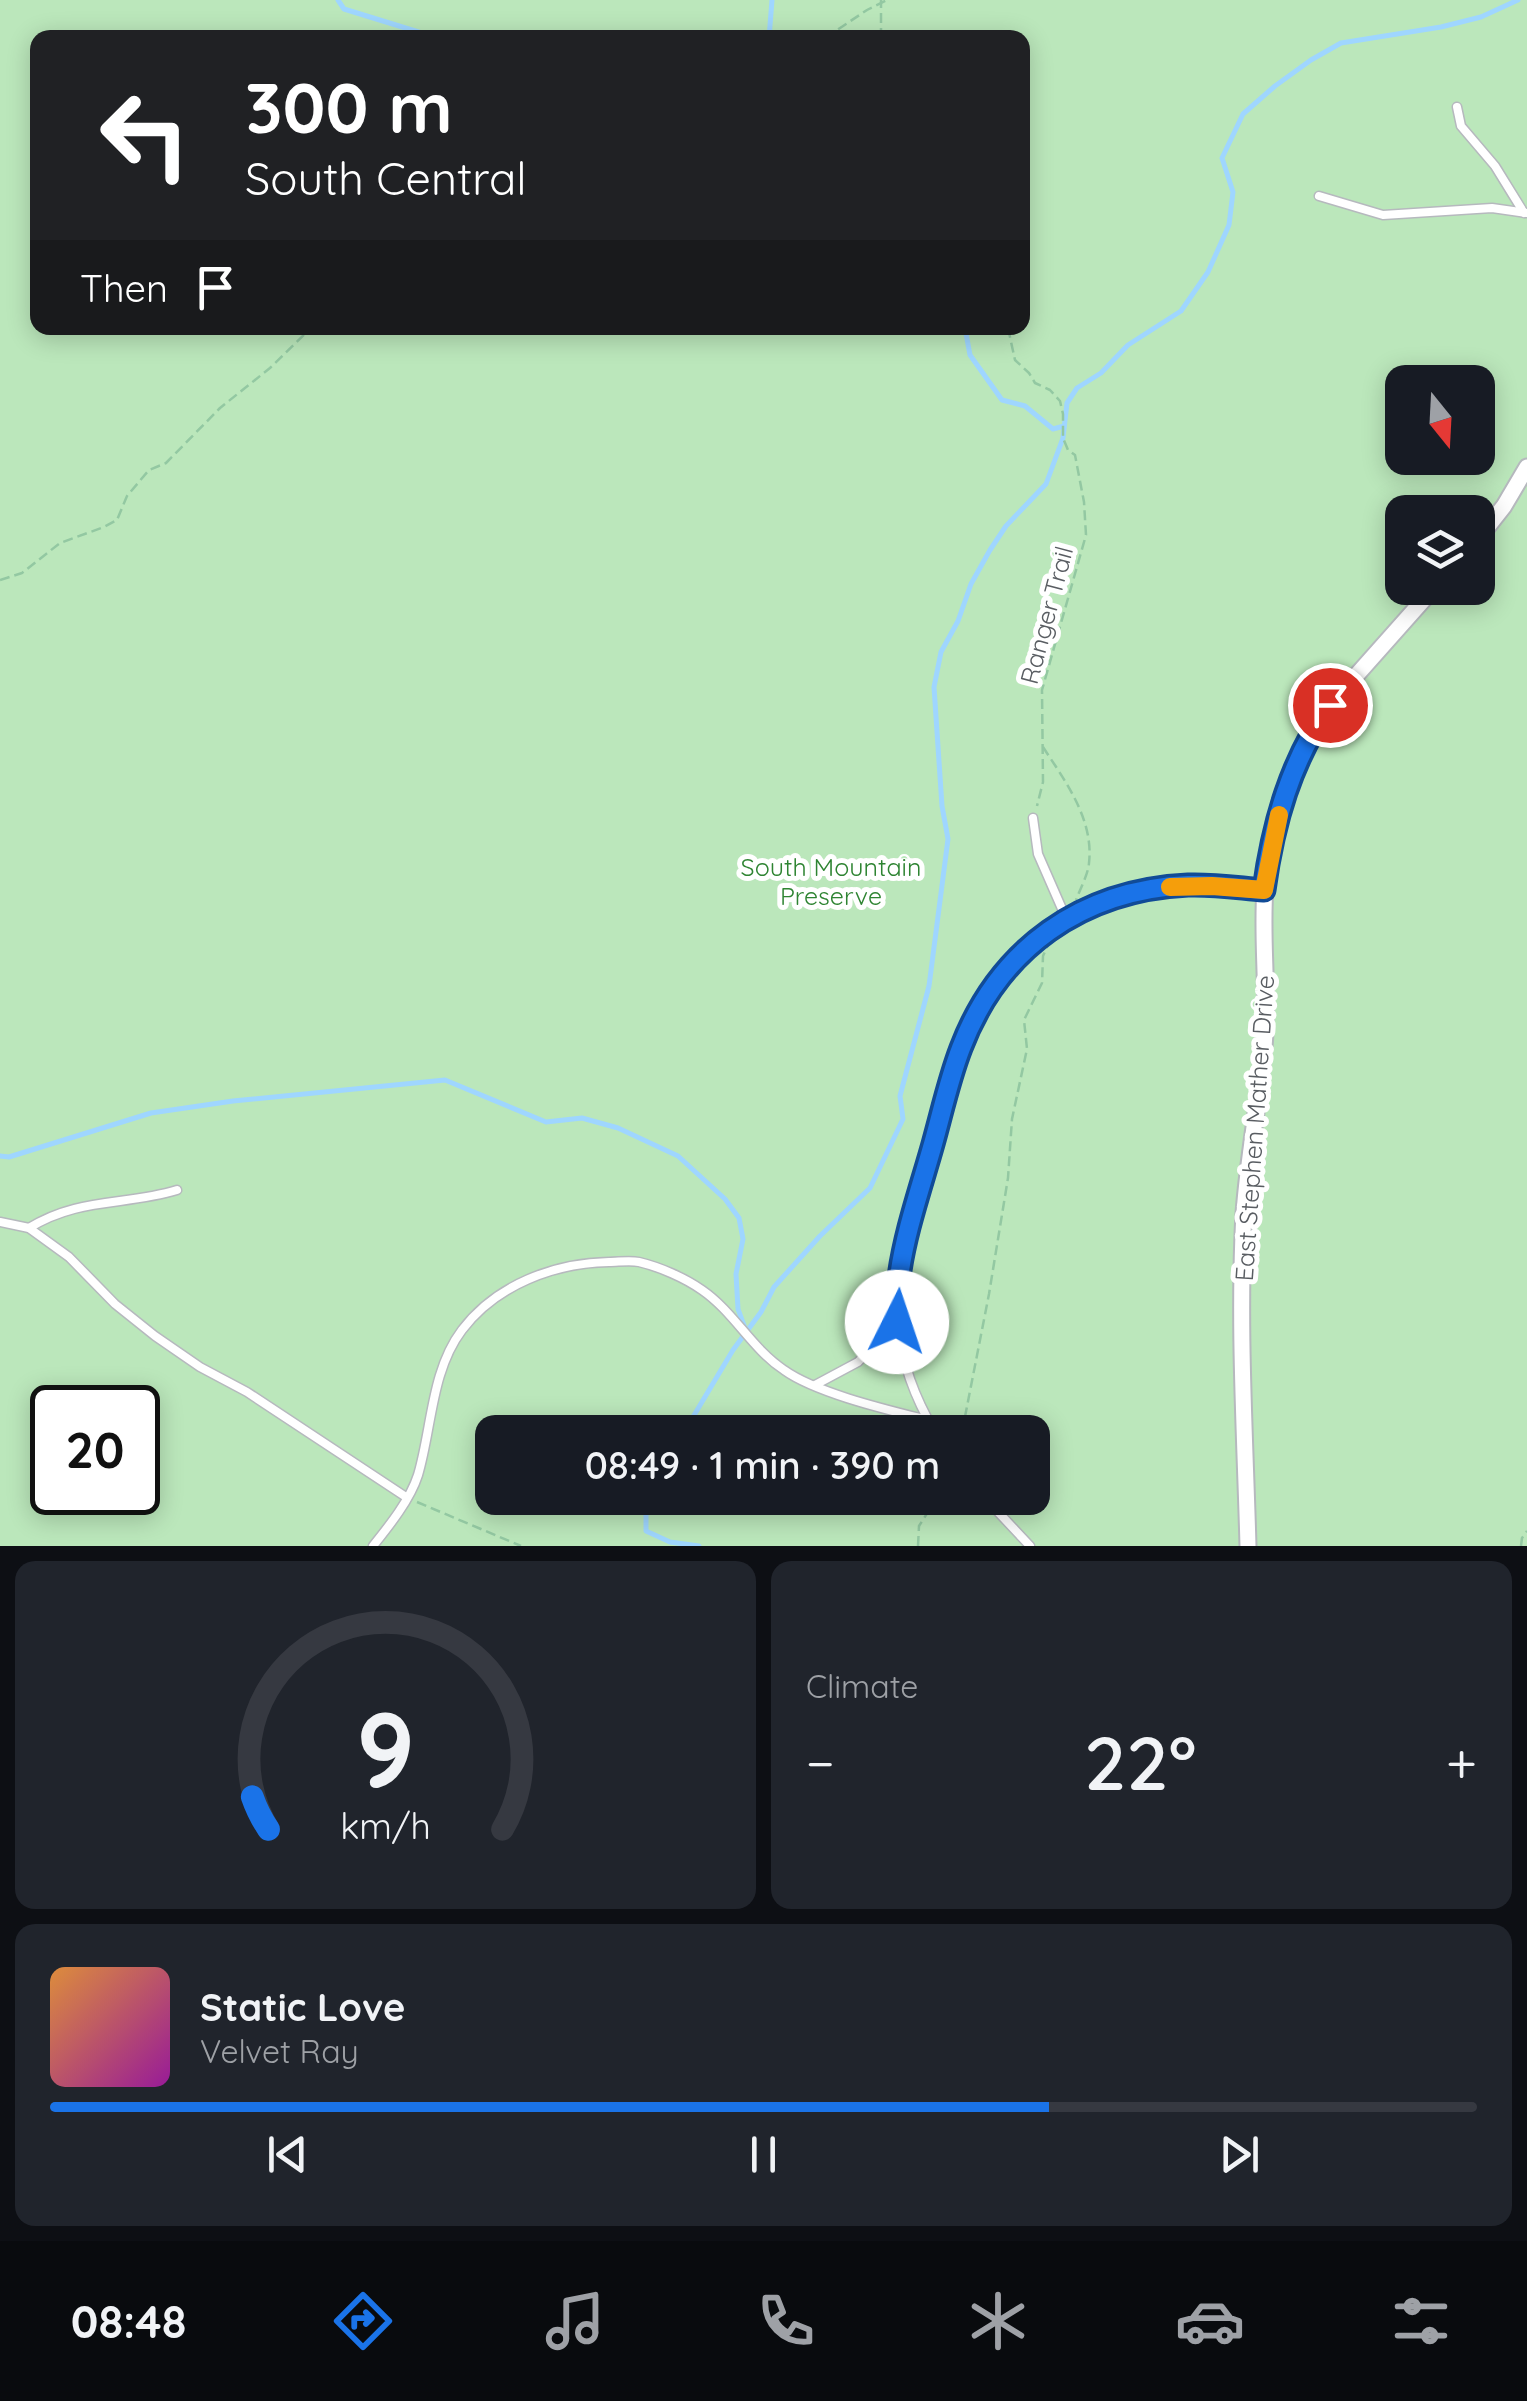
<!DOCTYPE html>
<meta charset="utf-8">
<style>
:root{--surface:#171b24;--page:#20242c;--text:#f1f3f6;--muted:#9ea1a6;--line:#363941;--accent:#1a73e8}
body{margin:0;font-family:Quicksand,sans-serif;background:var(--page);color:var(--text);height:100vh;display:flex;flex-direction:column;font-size:38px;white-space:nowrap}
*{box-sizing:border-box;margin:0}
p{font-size:32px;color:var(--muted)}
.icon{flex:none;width:55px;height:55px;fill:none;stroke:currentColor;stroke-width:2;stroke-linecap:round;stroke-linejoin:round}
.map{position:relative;height:1546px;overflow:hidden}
.details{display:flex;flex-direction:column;gap:15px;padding:15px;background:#0d0f14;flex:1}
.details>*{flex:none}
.banner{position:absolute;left:30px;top:30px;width:1000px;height:305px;border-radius:20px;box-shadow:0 5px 25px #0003;background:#202124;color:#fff;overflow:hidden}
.needle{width:65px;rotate:162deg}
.controls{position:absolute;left:1385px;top:365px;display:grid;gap:20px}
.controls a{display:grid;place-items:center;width:110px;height:110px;border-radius:20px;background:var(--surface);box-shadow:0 5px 25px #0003;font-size:50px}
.speed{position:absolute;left:30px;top:1385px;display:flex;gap:20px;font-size:50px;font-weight:700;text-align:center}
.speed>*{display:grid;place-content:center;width:130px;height:130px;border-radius:50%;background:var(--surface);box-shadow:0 5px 25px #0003;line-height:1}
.speed .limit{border:5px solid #111;border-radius:15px;background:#fff;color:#111}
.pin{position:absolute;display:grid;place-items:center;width:85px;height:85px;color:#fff;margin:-42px;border:5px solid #fff;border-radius:50%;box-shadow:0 2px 10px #0007}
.me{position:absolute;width:110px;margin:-55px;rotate:4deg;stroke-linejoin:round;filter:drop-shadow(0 0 8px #0008)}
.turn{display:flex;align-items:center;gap:35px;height:210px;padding:0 50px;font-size:45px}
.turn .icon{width:130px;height:130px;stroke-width:2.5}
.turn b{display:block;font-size:70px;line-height:85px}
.then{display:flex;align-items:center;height:95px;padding:0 50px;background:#0003;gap:20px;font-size:38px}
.big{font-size:75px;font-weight:600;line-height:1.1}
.details .widget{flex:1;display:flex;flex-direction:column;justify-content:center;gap:15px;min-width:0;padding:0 35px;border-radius:20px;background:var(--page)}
.details .dial{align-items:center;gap:0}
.dial svg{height:260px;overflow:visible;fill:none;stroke:var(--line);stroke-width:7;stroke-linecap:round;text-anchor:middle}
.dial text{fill:var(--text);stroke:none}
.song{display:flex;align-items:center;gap:30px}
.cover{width:120px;height:120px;border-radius:15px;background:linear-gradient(135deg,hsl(30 70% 55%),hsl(300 70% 35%))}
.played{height:10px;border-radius:5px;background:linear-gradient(90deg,var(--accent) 70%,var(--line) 70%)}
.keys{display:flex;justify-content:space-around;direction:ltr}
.heat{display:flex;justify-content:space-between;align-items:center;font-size:55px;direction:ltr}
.details .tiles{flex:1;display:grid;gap:15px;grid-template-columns:1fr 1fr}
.widget:last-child{grid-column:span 2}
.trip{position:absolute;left:475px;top:1415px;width:575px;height:100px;border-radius:20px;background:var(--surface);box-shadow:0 5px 25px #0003;font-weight:600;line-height:100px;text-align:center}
.dock{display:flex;height:160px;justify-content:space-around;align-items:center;background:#090b0e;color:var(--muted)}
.dock .icon{width:70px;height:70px}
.dock .on{color:var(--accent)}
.dock b{font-size:45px;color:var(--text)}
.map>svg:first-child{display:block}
.green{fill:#bbe7bb;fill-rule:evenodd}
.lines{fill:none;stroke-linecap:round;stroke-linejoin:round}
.stream{stroke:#9fd6ff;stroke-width:5}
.lane-casing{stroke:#b6b9be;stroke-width:11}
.street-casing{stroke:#b6b9be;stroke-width:19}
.path{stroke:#93c8a2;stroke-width:2.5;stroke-dasharray:10 5;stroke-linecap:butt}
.lane{stroke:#fff;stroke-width:8}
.street{stroke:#fff;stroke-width:15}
.route-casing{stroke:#114b97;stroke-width:25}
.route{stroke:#1a73e8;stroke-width:18}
.slow{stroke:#f59e0b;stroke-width:18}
.labels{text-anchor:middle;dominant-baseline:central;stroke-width:10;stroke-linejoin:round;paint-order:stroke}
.street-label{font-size:25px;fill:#595d62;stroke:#fff}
.park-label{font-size:25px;fill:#2e8432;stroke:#fff}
</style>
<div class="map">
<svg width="1527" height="1546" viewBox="0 0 1527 1546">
<rect width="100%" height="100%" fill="#edeae0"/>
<path class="green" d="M 0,0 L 1527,0 L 1527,1546 L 0,1546 ZM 38,38 L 1022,38 L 1022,328 L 38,328 ZM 1402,382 L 1478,382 L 1478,458 L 1402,458 ZM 1402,512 L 1478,512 L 1478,588 L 1402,588 ZM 52,1408 L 138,1408 L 138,1492 L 52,1492 ZM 492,1432 L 1032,1432 L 1032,1498 L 492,1498 Z"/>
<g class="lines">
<g class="stream">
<path d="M 338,0 L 344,9 L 438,38"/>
<path d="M 769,38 L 772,0"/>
<path d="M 965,328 L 970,355 L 1002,400 L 1025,406 L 1053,429 L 1064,426"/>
<path d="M 0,1156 L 9,1157 L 151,1113 L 233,1101 L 445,1080 L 546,1122 L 582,1118 L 618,1128 L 678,1156 L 725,1199 L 739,1218 L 743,1239 L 736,1274 L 738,1309 L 745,1328"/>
<path d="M 684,1432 L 733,1350 L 761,1312 L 774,1287 L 820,1236 L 870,1188 L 903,1119 L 900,1096 L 929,986 L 948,839 L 942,806 L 934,687 L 941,652 L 958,621 L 971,584 L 990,550 L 1006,526 L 1046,484 L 1063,438 L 1067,403 L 1077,388 L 1101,373 L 1128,345 L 1181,311 L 1208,272 L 1229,225 L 1233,192 L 1222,158 L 1243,114 L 1275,86 L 1311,60 L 1341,43 L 1441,27 L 1481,17 L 1518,0"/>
<path d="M 652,1498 L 646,1513 L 646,1531 L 670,1542 L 699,1546"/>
</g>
<g class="lane-casing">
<g id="lane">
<path d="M 1457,107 L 1461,126 L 1495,166 L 1524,213"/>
<path d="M 1319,196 L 1383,215 L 1492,208 L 1527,213"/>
<path d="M 1033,818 L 1038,854 L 1066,918"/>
<path d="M 0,1222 L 29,1228 L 69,1257 L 115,1304 L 155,1336 L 200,1367 L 247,1392 L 406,1497"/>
<path d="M 29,1228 C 79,1197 125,1206 177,1190"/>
<path d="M 815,1385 L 858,1362 L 897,1322"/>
<path d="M 935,1432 C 916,1400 902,1364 898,1326 C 891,1270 917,1202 932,1148 C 945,1102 954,1053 978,1012 C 999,976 1029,940 1065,918 C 1125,882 1197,883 1264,890"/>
<path d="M 985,1498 L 1030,1546"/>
<path d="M 373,1546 C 389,1526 410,1500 418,1475 C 432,1428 431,1371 462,1330 C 496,1285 554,1263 609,1262 C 618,1262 630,1260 639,1262 C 660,1267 685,1278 702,1290 C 734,1312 752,1349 784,1370 C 816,1393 888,1410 928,1420"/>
</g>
</g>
<g class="street-casing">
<g id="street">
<path d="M 1478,539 L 1504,506 L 1527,467"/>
<path d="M 1248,1546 C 1245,1435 1238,1324 1244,1213 C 1248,1157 1259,1102 1264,1047 C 1269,993 1261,940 1265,888 C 1269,823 1292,757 1330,705 L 1434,588"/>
</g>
</g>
<g class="path">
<path d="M 810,38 L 831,34 L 867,10 L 887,0"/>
<path d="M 881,38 L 881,0"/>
<path d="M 1008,328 L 1015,360 L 1029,373 L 1035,383 L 1050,390 L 1060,401 L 1063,414 L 1063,438 L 1068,450 L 1075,455 L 1084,502 L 1086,535 L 1042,690 L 1043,782 L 1037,806"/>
<path d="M 0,580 L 22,573 L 60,543 L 104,527 L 117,520 L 127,496 L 149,470 L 166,463 L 220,408 L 270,368 L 311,328"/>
<path d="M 1043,747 C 1065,781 1094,819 1089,863 C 1088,875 1080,889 1076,900"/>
<path d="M 962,1432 L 989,1294 L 1008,1178 L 1012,1119 L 1027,1049 L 1024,1020 L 1042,983 L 1043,956 L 1048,945"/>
<path d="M 417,1502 L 521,1546"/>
<path d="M 918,1546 L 919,1526 L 937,1498"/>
<path d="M 1521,1546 L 1522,1538 L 1527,1531"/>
</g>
<use href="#lane" class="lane"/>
<use href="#street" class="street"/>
</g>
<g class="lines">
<g class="route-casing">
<path id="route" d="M 897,1322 C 898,1307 898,1292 899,1277 C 905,1232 921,1187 933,1144 C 942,1112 949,1079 961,1048 C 999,948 1082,890 1188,885 C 1214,884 1239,888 1264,890 C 1273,823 1291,760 1330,705"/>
</g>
<use href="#route" class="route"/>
<path class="slow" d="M 1170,887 L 1212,886 L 1264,890 L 1279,815"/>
</g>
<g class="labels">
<g class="street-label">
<text transform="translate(1046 615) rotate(-75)">Ranger Trail</text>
<text transform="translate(1254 1128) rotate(-86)">East Stephen Mather Drive</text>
</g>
<g class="park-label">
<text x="831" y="866">South Mountain<tspan x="831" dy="29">Preserve</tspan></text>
</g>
</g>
</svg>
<div class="controls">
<a><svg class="needle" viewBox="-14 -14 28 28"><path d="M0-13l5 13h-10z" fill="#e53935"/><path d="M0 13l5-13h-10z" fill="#9ea1a6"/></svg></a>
<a><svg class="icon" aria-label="layers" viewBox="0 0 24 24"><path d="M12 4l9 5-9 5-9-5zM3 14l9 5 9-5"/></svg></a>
</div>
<div class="speed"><div class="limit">20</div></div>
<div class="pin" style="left:1330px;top:705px;background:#d93025"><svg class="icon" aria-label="arrive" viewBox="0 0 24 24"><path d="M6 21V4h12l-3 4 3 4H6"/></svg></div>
<svg class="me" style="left:897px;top:1322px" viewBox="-20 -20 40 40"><circle r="19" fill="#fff"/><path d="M0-13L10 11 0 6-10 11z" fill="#1a73e8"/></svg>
<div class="trip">08:49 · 1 min · 390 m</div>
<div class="banner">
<div class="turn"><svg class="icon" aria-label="left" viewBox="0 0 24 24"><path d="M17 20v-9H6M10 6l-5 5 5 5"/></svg><div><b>300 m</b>South Central</div></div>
<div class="then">Then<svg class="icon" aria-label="arrive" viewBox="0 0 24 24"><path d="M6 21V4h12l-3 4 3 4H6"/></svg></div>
</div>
</div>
<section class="details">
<div class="tiles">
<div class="widget dial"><svg viewBox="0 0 100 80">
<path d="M14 69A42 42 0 1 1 86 69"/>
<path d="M14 69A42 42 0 0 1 9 59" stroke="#1a73e8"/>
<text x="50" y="56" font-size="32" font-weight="700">9</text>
<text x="50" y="72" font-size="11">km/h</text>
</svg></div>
<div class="widget"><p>Climate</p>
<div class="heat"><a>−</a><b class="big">22°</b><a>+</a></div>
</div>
<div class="widget">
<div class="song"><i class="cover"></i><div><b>Static Love</b><p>Velvet Ray</p></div></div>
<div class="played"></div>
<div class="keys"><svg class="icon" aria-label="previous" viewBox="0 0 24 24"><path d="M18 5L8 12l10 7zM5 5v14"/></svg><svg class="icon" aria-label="pause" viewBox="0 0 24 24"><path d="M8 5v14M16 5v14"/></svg><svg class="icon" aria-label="next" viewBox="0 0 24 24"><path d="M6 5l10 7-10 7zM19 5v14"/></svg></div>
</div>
</div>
</section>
<nav class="dock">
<b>08:48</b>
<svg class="icon on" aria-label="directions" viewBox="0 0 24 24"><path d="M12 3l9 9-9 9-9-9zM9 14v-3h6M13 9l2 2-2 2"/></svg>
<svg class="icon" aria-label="music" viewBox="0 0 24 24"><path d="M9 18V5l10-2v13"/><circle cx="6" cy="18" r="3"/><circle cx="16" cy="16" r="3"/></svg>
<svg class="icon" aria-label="phone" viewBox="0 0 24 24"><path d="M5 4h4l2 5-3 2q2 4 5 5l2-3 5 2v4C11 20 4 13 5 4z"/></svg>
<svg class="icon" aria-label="climate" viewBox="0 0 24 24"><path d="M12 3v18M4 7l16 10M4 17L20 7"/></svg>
<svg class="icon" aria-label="car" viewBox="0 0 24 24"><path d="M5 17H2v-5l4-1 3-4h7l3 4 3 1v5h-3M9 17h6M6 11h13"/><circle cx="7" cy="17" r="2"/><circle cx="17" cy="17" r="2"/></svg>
<svg class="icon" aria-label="filters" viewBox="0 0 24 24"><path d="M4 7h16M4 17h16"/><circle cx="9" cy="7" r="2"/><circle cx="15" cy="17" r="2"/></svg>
</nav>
